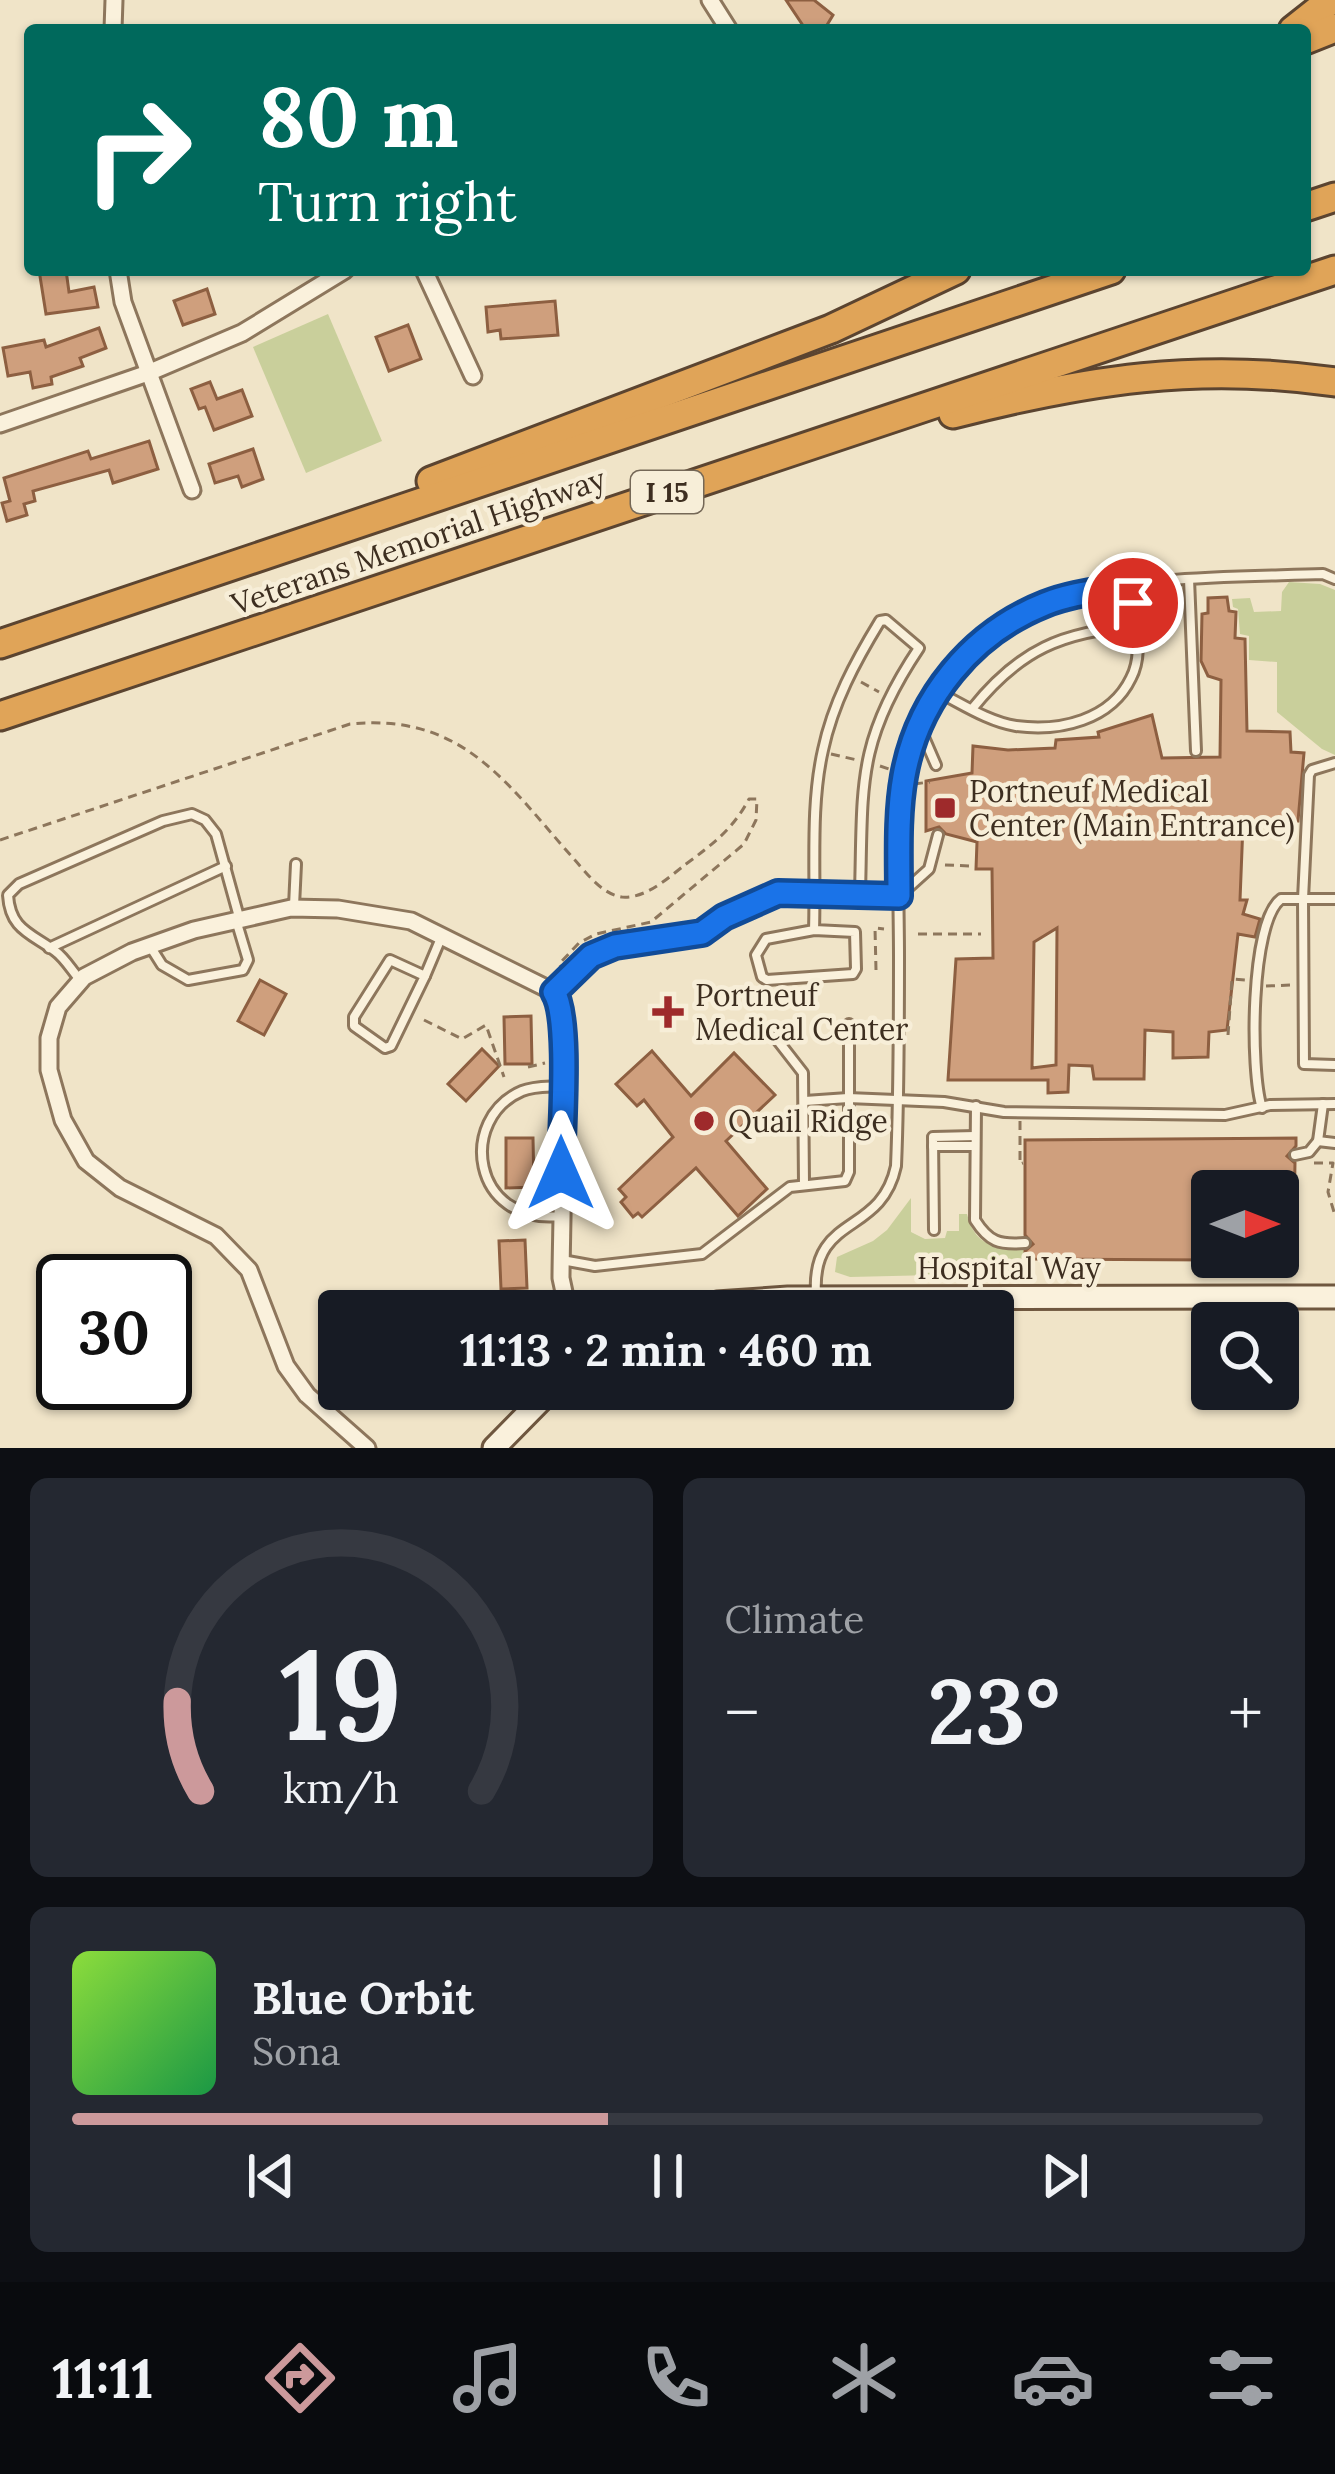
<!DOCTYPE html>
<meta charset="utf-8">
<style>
:root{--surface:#171b24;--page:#242831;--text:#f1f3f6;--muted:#9ea1a6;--line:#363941;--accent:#cc999b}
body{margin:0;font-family:Lora,serif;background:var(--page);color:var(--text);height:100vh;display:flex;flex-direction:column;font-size:45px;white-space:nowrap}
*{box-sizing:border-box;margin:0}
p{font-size:39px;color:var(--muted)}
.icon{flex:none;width:66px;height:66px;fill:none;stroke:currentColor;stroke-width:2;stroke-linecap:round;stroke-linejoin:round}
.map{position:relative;height:1448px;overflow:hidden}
.details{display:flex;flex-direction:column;gap:30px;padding:30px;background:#0d0f14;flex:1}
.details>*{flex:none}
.top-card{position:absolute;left:24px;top:24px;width:1287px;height:252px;border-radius:12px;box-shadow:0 3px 9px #0004;background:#00695c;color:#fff;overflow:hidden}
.needle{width:78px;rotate:90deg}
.buttons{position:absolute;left:1191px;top:1170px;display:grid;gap:24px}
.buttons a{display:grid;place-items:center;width:108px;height:108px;border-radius:12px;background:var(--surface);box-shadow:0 3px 9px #0004;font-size:60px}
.speed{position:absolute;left:36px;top:1254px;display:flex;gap:24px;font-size:60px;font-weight:700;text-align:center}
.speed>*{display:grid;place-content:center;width:156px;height:156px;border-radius:50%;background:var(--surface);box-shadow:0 3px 9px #0004;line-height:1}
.speed .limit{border:6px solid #111;border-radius:18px;background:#fff;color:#111}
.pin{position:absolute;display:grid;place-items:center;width:102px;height:102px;color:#fff;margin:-51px;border:6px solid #fff;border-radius:50%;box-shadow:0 3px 12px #0007}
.me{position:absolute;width:132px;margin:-66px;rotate:0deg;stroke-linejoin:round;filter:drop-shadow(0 0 9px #0008)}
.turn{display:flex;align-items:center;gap:42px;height:252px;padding:0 36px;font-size:54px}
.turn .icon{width:156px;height:156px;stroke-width:2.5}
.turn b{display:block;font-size:84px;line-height:102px}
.big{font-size:90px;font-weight:700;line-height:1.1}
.details .card{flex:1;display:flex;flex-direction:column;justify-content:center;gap:18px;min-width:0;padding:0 42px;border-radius:18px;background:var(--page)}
.details .dial{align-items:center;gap:0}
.dial svg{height:312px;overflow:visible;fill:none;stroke:var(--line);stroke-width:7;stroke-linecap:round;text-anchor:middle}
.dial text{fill:var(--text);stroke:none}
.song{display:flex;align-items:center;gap:36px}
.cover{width:144px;height:144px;border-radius:18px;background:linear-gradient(135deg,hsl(90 70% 55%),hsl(140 70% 35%))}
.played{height:12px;border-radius:6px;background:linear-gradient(90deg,var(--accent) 45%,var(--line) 45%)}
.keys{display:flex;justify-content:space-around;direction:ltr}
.heat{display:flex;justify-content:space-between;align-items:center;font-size:66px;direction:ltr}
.details .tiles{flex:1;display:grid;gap:30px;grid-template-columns:1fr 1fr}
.card:last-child{grid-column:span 2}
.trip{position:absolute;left:318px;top:1290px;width:696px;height:120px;border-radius:12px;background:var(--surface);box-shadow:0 3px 9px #0004;font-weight:700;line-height:120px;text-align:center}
.tab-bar{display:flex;height:192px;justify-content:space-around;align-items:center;background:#090b0e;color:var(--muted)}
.tab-bar .icon{width:84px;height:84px}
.tab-bar .selected{color:var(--accent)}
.tab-bar b{font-size:54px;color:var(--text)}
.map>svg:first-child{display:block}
.green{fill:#c9cf9b}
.building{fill:#cf9f7d;stroke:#8d5f41;stroke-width:3;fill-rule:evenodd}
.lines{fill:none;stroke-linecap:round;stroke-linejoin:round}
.lane-casing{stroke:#8d765c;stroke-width:14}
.street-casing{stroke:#8d765c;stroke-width:21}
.secondary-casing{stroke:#6f573f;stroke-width:27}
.highway-casing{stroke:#5b4430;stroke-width:33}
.path{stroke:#8d765c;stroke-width:3;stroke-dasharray:9 6;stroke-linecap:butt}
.lane{stroke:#faf1dc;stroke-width:8}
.street{stroke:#faf1dc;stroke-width:15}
.secondary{stroke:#faf1dc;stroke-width:21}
.highway{stroke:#e0a458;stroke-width:27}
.route-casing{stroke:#114b97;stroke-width:30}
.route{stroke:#1a73e8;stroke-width:21}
.poi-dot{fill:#9e2a2b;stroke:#f7eed8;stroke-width:4.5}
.labels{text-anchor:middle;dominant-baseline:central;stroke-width:9;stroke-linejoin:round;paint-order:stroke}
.shield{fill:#f7eed8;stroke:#756857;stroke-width:3}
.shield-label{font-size:27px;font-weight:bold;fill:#3d2e20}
.street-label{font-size:30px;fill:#3d2e20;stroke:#f7eed8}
.poi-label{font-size:30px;fill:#3d2e20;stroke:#f7eed8;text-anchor:start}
</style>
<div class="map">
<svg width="1335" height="1448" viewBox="0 0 1335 1448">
<rect width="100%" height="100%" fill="#f0e4c8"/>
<g class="green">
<path d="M 328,314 L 382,441 L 306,473 L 253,347 Z"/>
<path d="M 1289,582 L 1320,584 L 1335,590 L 1335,755 L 1322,749 L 1277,712 L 1277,662 L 1249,660 L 1249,636 L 1240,634 L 1238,609 L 1233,607 L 1232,599 L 1250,598 L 1254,612 L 1281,611 L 1282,592 Z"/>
<path d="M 911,1198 L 911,1232 L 925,1239 L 945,1238 L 947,1231 L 959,1231 L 959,1214 L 967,1214 C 975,1246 993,1248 1024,1248 L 1023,1273 L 850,1277 L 835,1272 L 837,1257 L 873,1241 L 887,1230 Z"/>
</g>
<g class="building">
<path d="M 786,0 L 814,0 L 833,15 L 824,30 L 806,30 Z"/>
<path d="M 39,270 L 66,270 L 69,292 L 94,287 L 98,307 L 46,314 Z"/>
<path d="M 207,289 L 215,314 L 183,325 L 174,301 Z"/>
<path d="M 555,301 L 558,335 L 501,339 L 500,330 L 488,332 L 486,307 Z"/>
<path d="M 408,325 L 421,359 L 389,371 L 376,337 Z"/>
<path d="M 99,328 L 106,348 L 80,358 L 83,366 L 51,377 L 52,384 L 33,388 L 30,372 L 8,376 L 3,348 L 44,340 L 46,347 Z"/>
<path d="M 210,382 L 217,399 L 242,390 L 252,416 L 214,430 L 205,407 L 199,409 L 191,389 Z"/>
<path d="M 149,441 L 158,469 L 113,483 L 109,470 L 33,491 L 35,501 L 24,504 L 27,515 L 7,521 L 2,503 L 10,501 L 4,478 L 88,451 L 91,459 Z"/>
<path d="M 253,449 L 263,479 L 242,487 L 238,476 L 215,483 L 209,464 Z"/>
<path d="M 1227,597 L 1229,611 L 1236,612 L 1235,638 L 1245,639 L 1247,731 L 1290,732 L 1291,752 L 1304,753 L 1298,821 L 1243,824 L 1240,900 L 1247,900 L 1243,914 L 1260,919 L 1255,937 L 1238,934 L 1227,1030 L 1209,1032 L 1208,1057 L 1173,1058 L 1173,1032 L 1145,1030 L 1144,1079 L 1094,1079 L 1092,1066 L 1069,1065 L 1068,1092 L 1048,1093 L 1048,1080 L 948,1080 L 956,959 L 993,958 L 992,869 L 976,869 L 977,842 L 946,834 L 939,827 L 926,831 L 926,781 L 972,773 L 973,746 L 1008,750 L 1055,748 L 1056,740 L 1099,737 L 1098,732 L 1152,715 L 1162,758 L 1220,757 L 1221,680 L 1208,676 L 1201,661 L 1202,614 L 1208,613 L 1208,598 ZM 1057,928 L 1056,1065 L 1032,1068 L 1034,942 Z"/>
<path d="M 260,980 L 286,994 L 264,1035 L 238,1021 Z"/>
<path d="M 531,1016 L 532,1064 L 505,1064 L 504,1017 Z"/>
<path d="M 482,1049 L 499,1066 L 466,1101 L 448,1084 Z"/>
<path d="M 652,1051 L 691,1096 L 734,1053 L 775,1095 L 726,1141 L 767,1189 L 738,1216 L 696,1168 L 642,1217 L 638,1213 L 633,1217 L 621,1202 L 626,1197 L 619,1189 L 673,1137 L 644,1100 L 637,1106 L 616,1084 Z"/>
<path d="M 506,1138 L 533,1138 L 534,1187 L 506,1188 Z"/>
<path d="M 1296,1138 L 1296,1146 L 1287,1156 L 1295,1163 L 1293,1261 L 1278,1261 L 1278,1191 L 1212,1191 L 1212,1260 L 1025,1259 L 1025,1251 L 1033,1244 L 1025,1235 L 1025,1140 Z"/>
<path d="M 525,1240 L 527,1288 L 501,1289 L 499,1241 Z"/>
</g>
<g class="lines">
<g class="lane-casing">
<g id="lane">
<path d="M 1189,579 L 1196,751"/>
<path d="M 938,692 C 962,704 989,722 1016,726 C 1060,732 1111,720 1131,678 C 1146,650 1131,614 1135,584"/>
<path d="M 972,709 C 1019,650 1063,631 1137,626"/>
<path d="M 920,728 L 936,765"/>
<path d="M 1335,763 L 1312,770 L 1309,775 L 1303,899 L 1304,1064 L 1335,1065"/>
<path d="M 294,906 L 296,864"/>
<path d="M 814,930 L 766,939 L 756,955 L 762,977 L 767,980 L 853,974 L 856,969 L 855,932 L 814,930 C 816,871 810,807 823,750 C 833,703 855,662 880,621 L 886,620 L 919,648 C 856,742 863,785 860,893"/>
<path d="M 150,946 L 162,965 L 188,980 L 243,970 L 248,960 L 236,920"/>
<path d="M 49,948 L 226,866"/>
<path d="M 390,960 L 425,976 L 391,1046 L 385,1048 L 354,1026 L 354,1017 Z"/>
<path d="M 425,976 L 441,938"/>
<path d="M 81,981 C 72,971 65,958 55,951 C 30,933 10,929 8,895 L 19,884 L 163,821 L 192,814 L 205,820 L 216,834 L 239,917"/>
<path d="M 555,991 L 591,956 L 615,946 L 702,933 L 724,917 L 778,893 L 899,896 L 929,869 L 938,835"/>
<path d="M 775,1037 L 803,1073 L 804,1184"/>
<path d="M 805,1101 L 848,1098 L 944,1102 L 1004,1112 L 1225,1115 L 1270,1105 L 1335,1104"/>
<path d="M 1323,1104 L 1318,1141 L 1335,1143"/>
<path d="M 976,1106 L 975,1220 C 989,1242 999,1245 1025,1243"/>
<path d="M 1262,1108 C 1250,1071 1250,922 1281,899 L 1335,899"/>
<path d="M 933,1146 L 975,1146"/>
<path d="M 1295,1155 L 1309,1152 L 1318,1141"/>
<path d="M 560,1216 C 471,1225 458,1118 522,1091 C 534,1086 549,1087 561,1086"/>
<path d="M 934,1230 L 933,1137 L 975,1136"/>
<path d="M 562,1260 L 595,1266 L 702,1254 L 790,1187 L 845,1181 L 849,1172 L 849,1024"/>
<path d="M 816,1294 C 811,1213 881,1237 896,1166 C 899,1096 899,1026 899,956 C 899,847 885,718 981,642 C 1003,625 1024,609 1051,601 C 1138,575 1233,577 1323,574 L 1335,579"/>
</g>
</g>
<g class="street-casing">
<g id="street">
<path d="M 710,0 L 729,30"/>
<path d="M 113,30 L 114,0"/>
<path d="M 118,270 L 123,302 L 192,490"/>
<path d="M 424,270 L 473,376"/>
<path d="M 0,424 L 148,373 L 242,333 L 345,270"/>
<path d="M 367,1448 L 307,1395 L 286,1366 L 249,1270 L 216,1236 L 120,1188 L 86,1161 L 63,1120 L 49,1070 L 49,1038 L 58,1007 L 84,977 L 132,952 L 194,930 L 291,908 L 338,909 L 411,921 L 554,992 C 569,1015 561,1234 561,1278 L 568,1311"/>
</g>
</g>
<g class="secondary-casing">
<g id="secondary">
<path d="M 684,1311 L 717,1303 L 788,1298 L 1335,1297"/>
<path d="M 494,1448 L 552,1389"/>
</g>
</g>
<g class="highway-casing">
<g id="highway">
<path d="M 1293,30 L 1331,0"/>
<path d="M 1305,40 L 1335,28"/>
<path d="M 1305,207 L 1335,197"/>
<path d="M 953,414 C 1086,380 1198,362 1335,382"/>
<path d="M 431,481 L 831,329 L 956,270"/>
<path d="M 0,644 L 1111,270"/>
<path d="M 0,716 L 1335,270"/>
</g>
</g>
<g class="path">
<path d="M 861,682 L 879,692"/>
<path d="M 831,754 L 857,760"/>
<path d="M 880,766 L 889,769 L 893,779"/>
<path d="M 914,784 L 930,782"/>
<path d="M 0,840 L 350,724 C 462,713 505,781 573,858 C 586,872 601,894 622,897 C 646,899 669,877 686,864 C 713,844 733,829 749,799 L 757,799 L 756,820 L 744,844 L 651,922 L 596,934 L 579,943 L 559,964 L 562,968"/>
<path d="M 945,865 L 972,866"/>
<path d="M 918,934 L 981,934"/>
<path d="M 876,970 L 875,928 L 884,929"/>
<path d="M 1266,986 L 1292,985"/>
<path d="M 424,1020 L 462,1039 L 486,1025 L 504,1077"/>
<path d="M 1228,1035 L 1232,979 L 1246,980"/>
<path d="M 528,1067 L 545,1063"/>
<path d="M 1020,1121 L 1020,1164 L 1023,1163"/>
<path d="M 1314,1163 L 1333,1163 L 1328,1192 L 1334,1212"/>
</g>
<use href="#lane" class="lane"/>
<use href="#street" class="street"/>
<use href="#secondary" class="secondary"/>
<use href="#highway" class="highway"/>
</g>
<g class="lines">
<g class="route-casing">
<path id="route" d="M 561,1173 C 561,1136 571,1018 554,992 L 591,956 L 615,946 L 702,933 L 724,917 L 778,893 L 899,896 C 899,856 897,815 904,776 C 918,698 972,633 1045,604 C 1072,593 1106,590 1135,584 L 1133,603"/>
</g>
<use href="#route" class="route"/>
</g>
<g class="poi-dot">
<rect x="933" y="796" width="24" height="24" rx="6"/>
<path d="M662 994h12v12h12v12h-12v12h-12v-12h-12v-12h12z"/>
<circle cx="704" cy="1121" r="12"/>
</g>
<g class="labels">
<rect class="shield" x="631" y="471" width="72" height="42" rx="9"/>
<g class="shield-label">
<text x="667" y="492">I 15</text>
</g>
<g class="street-label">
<text transform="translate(418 541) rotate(-19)">Veterans Memorial Highway</text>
<text x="1009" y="1268">Hospital Way</text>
</g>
<g class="poi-label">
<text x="969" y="791">Portneuf Medical<tspan x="969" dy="34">Center (Main Entrance)</tspan></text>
<text x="695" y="995">Portneuf<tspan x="695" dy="34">Medical Center</tspan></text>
<text x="728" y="1121">Quail Ridge</text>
</g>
</g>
</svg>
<div class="buttons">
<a><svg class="needle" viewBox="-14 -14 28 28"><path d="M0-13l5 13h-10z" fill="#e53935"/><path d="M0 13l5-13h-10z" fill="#9ea1a6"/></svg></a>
<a><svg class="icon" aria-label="search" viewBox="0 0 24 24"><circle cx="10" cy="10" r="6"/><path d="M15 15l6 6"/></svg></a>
</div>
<div class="speed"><div class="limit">30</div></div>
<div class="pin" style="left:1133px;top:603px;background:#d93025"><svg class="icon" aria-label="arrive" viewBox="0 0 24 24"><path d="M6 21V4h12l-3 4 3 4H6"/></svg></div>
<svg class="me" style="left:561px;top:1173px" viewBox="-20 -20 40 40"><path d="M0-17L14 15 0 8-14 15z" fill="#1a73e8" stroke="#fff" stroke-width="4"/></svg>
<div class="trip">11:13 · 2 min · 460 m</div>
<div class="top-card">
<div class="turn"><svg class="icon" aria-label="right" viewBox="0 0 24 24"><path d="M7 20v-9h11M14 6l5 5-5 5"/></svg><div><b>80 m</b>Turn right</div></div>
</div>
</div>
<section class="details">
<div class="tiles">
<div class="card dial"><svg viewBox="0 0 100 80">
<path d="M14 69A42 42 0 1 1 86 69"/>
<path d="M14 69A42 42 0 0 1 8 46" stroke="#cc999b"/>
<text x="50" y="56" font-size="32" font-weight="700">19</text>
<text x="50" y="72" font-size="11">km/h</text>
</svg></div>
<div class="card"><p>Climate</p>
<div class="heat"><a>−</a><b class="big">23°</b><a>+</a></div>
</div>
<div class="card">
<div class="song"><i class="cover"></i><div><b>Blue Orbit</b><p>Sona</p></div></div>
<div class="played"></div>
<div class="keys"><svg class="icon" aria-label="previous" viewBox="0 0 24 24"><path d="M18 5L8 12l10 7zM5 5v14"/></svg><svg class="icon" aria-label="pause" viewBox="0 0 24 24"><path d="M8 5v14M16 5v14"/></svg><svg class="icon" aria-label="next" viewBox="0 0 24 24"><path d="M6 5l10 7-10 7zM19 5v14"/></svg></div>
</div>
</div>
</section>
<nav class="tab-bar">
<b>11:11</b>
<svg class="icon selected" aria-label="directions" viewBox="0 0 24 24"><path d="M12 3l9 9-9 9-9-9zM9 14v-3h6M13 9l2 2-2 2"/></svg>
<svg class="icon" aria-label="music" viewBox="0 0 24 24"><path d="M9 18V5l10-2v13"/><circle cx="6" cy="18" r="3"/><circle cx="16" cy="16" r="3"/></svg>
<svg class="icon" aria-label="phone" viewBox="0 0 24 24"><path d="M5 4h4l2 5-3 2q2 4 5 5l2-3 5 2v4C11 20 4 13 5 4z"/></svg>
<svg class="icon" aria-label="climate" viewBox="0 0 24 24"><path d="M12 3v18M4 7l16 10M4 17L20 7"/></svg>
<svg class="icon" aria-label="car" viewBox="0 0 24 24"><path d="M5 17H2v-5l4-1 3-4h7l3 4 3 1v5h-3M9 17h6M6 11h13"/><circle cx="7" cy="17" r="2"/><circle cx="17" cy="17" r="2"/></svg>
<svg class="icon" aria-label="filters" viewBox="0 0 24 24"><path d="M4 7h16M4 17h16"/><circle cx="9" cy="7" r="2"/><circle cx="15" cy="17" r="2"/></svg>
</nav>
